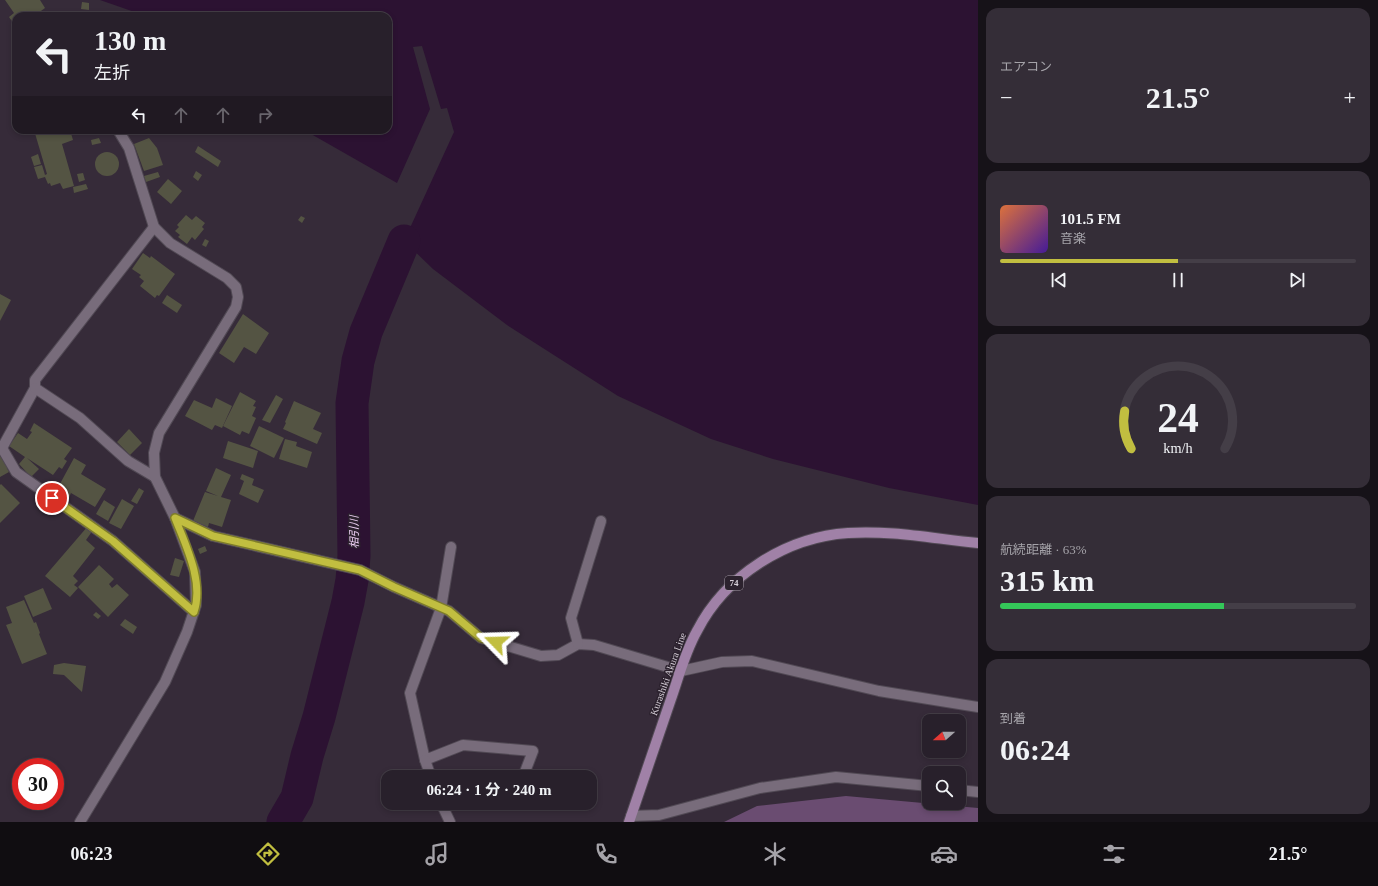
<!DOCTYPE html>
<html lang="ja">
<meta charset="utf-8">
<style>
:root{--surface:#28202b;--page:#342d37;--text:#f1f3f6;--muted:#a5a3a9;--line:#443e47;--accent:#c1be40}
body{margin:0;font-family:"Times New Roman","Noto Sans JP",serif;background:var(--page);color:var(--text);height:100vh;display:flex;flex-direction:column;font-size:15px;white-space:nowrap}
*{box-sizing:border-box;margin:0}
p{font-size:13px;color:var(--muted)}
.icon{flex:none;width:22px;height:22px;fill:none;stroke:currentColor;stroke-width:2;stroke-linecap:round;stroke-linejoin:round}
.map{position:relative;flex:1;overflow:hidden}
.details{display:flex;flex-direction:column;gap:8px;padding:8px;background:#161218;width:400px}
.details>*{flex:none}
.guide{position:absolute;left:12px;top:12px;width:380px;height:122px;border-radius:12px;box-shadow:0 2px 6px #0003,0 0 0 1px var(--line);background:#28202b;color:var(--text);overflow:hidden}
.needle{width:26px;rotate:249deg}
.fabs{position:absolute;left:922px;top:714px;display:grid;gap:8px}
.fabs a{display:grid;place-items:center;width:44px;height:44px;border-radius:8px;background:var(--surface);box-shadow:0 2px 6px #0003,0 0 0 1px var(--line);font-size:20px}
.speed{position:absolute;left:12px;top:758px;display:flex;gap:8px;font-size:20px;font-weight:700;text-align:center}
.speed>*{display:grid;place-content:center;width:52px;height:52px;border-radius:50%;background:var(--surface);box-shadow:0 2px 6px #0003,0 0 0 1px var(--line);line-height:1}
.speed .limit{border:6px solid #d22;background:#fff;color:#111}
.pin{position:absolute;display:grid;place-items:center;width:34px;height:34px;color:#fff;margin:-17px;border:2px solid #fff;border-radius:50%;box-shadow:0 1px 4px #0007}
.me{position:absolute;width:44px;margin:-22px;rotate:292deg;stroke-linejoin:round;filter:drop-shadow(0 0 3px #0008)}
.turn{display:flex;align-items:center;gap:14px;height:84px;padding:0 16px;font-size:18px}
.turn .icon{width:52px;height:52px;stroke-width:2.5}
.turn b{display:block;font-size:28px;line-height:34px}
.lanes{display:flex;align-items:center;height:38px;padding:0 16px;background:#0003;justify-content:center;gap:20px;direction:ltr}
.lanes .off{opacity:.35}
.big{font-size:30px;font-weight:700;line-height:1.1}
.details .tile{flex:1;display:flex;flex-direction:column;justify-content:center;gap:6px;min-width:0;padding:0 14px;border-radius:12px;background:var(--page)}
.details .dial{align-items:center;gap:0}
.dial svg{height:104px;overflow:visible;fill:none;stroke:var(--line);stroke-width:7;stroke-linecap:round;text-anchor:middle}
.dial text{fill:var(--text);stroke:none}
.song{display:flex;align-items:center;gap:12px}
.cover{width:48px;height:48px;border-radius:6px;background:linear-gradient(135deg,hsl(20 70% 55%),hsl(260 70% 35%))}
.played{height:4px;border-radius:2px;background:linear-gradient(90deg,var(--accent) 50%,var(--line) 50%)}
.keys{display:flex;justify-content:space-around;direction:ltr}
.heat{display:flex;justify-content:space-between;align-items:center;font-size:22px;direction:ltr}
.charge{height:6px;border-radius:3px;background:linear-gradient(90deg,#34c759 63%,var(--line) 0)}
.trip{position:absolute;left:381px;top:770px;width:216px;height:40px;border-radius:12px;background:var(--surface);box-shadow:0 2px 6px #0003,0 0 0 1px var(--line);font-weight:700;line-height:40px;text-align:center}
.menu{display:flex;height:64px;justify-content:space-around;align-items:center;background:#100d11;color:var(--muted)}
.menu .icon{width:28px;height:28px}
.menu .selected{color:var(--accent)}
.menu b{font-size:18px;color:var(--text)}
main{display:flex;flex:1;min-height:0}
.map>svg:first-child{display:block}
.forest{fill:#6a4c71}
.water{fill:#2c1232}
.lines{fill:none;stroke-linecap:round;stroke-linejoin:round}
.river{stroke:#2c1232;stroke-width:33}
.building{fill:#545443}
.minor-casing{stroke:#514954;stroke-width:12}
.primary-casing{stroke:#514954;stroke-width:12}
.minor{stroke:#786c7b;stroke-width:10}
.primary{stroke:#a081a7;stroke-width:10}
.route-casing{stroke:#7d7c2a;stroke-width:10}
.route{stroke:#c1be40;stroke-width:7}
.labels{text-anchor:middle;dominant-baseline:central;stroke-width:3;stroke-linejoin:round;paint-order:stroke}
.shield{fill:#2c222e;stroke:#a49ca6;stroke-width:1}
.shield-label{font-size:9px;font-weight:bold;fill:#d7d0d9}
.street-label{font-size:10px;fill:#d7d0d9;stroke:#2c222e}
.water-label{font-size:11px;font-style:italic;fill:#f2d4f9;stroke:#2c222e}
</style>
<main>
<div class="map">
<svg width="978" height="822" viewBox="0 0 978 822">
<rect width="100%" height="100%" fill="#362b39"/>
<path class="forest" d="M 846,796 L 978,808 L 978,822 L 724,822 L 757,806 Z"/>
<path class="water" d="M 100,0 L 978,0 L 978,505 L 889,488 L 773,459 L 711,439 L 618,396 L 507,325 L 433,269 L 404,241 L 454,132 L 447,108 L 441,109 L 422,46 L 413,47 L 430,109 L 397,183 L 304,130 L 388,130 L 388,16 L 146,16 Z"/>
<g class="lines">
<path class="river" d="M 283,822 L 297,798 L 307,756 L 319,717 L 348,602 L 352,580 L 354,556 L 352,403 L 358,361 L 366,332 L 404,241"/>
</g>
<g class="building">
<path d="M 5,0 L 40,0 L 45,8 L 34,16 L 16,16 L 16,27 L 9,17 L 14,13 Z"/>
<path d="M 82,2 L 89,3 L 89,10 L 81,9 Z"/>
<path d="M 34,130 L 70,130 L 73,140 L 62,144 L 74,186 L 63,189 L 60,183 L 51,186 L 50,183 L 48,184 L 45,177 L 38,179 L 34,167 L 42,165 L 45,175 L 47,174 Z"/>
<path d="M 99,138 L 101,143 L 92,145 L 91,140 Z"/>
<path d="M 149,138 L 157,148 L 163,165 L 144,171 L 134,144 Z"/>
<path d="M 198,146 L 221,161 L 218,167 L 195,152 Z"/>
<circle cx="107" cy="164" r="12"/>
<path d="M 38,154 L 41,164 L 34,166 L 31,157 Z"/>
<path d="M 196,171 L 202,175 L 198,181 L 193,177 Z"/>
<path d="M 158,172 L 160,177 L 146,182 L 144,176 Z"/>
<path d="M 83,173 L 85,180 L 79,182 L 77,174 Z"/>
<path d="M 168,179 L 182,191 L 171,204 L 157,192 Z"/>
<path d="M 86,184 L 88,189 L 74,193 L 73,187 Z"/>
<path d="M 186,215 L 192,220 L 196,216 L 205,223 L 202,227 L 204,229 L 195,240 L 192,237 L 187,244 L 178,237 L 180,235 L 175,231 L 179,227 L 177,225 Z"/>
<path d="M 301,216 L 305,218 L 302,223 L 298,220 Z"/>
<path d="M 205,239 L 209,241 L 206,247 L 202,245 Z"/>
<path d="M 143,253 L 150,258 L 151,256 L 175,274 L 159,296 L 157,295 L 155,298 L 140,286 L 144,281 L 139,277 L 141,275 L 132,269 Z"/>
<path d="M 0,294 L 11,300 L 0,321 Z"/>
<path d="M 167,295 L 182,305 L 177,313 L 162,303 Z"/>
<path d="M 243,314 L 269,333 L 256,354 L 244,347 L 234,363 L 219,353 Z"/>
<path d="M 240,392 L 256,401 L 253,406 L 256,407 L 252,416 L 256,418 L 249,434 L 242,431 L 240,435 L 223,426 Z"/>
<path d="M 276,395 L 283,399 L 270,423 L 262,420 Z"/>
<path d="M 216,398 L 232,406 L 222,428 L 215,425 L 212,430 L 185,416 L 194,400 L 212,408 Z"/>
<path d="M 294,401 L 321,413 L 313,429 L 322,433 L 317,444 L 283,429 L 286,423 L 285,422 Z"/>
<path d="M 34,423 L 72,448 L 64,459 L 67,461 L 62,469 L 59,467 L 53,475 L 27,458 L 39,469 L 31,477 L 19,464 L 25,457 L 9,446 L 18,433 L 27,439 L 32,432 L 30,431 Z"/>
<path d="M 259,426 L 284,438 L 274,458 L 250,446 Z"/>
<path d="M 129,429 L 142,443 L 130,455 L 117,442 Z"/>
<path d="M 285,439 L 297,442 L 296,446 L 312,452 L 307,468 L 279,459 Z"/>
<path d="M 228,441 L 258,451 L 253,468 L 223,458 Z"/>
<path d="M 0,453 L 10,467 L 7,468 L 9,472 L 0,477 Z"/>
<path d="M 74,458 L 86,465 L 81,474 L 106,489 L 95,507 L 71,493 L 68,500 L 55,493 Z"/>
<path d="M 216,468 L 231,475 L 221,497 L 231,500 L 222,527 L 209,523 L 208,527 L 193,521 L 205,492 L 218,496 L 206,491 Z"/>
<path d="M 242,474 L 254,479 L 252,485 L 264,490 L 258,503 L 239,494 L 244,481 L 240,479 Z"/>
<path d="M 1,484 L 20,503 L 0,523 L 0,485 Z"/>
<path d="M 139,488 L 144,491 L 137,504 L 131,501 Z"/>
<path d="M 122,499 L 134,506 L 121,529 L 109,523 Z"/>
<path d="M 104,500 L 115,507 L 108,521 L 96,514 Z"/>
<path d="M 88,526 L 93,530 L 86,540 L 95,548 L 73,576 L 78,581 L 74,585 L 78,588 L 70,597 L 45,576 Z"/>
<path d="M 205,546 L 207,551 L 200,554 L 198,549 Z"/>
<path d="M 175,558 L 184,561 L 179,577 L 170,575 Z"/>
<path d="M 99,565 L 114,579 L 109,584 L 112,588 L 117,584 L 129,595 L 108,617 L 78,587 Z"/>
<path d="M 43,588 L 52,609 L 33,617 L 24,596 Z"/>
<path d="M 24,600 L 34,623 L 36,622 L 40,633 L 39,634 L 47,654 L 22,664 L 6,625 L 12,623 L 6,607 Z"/>
<path d="M 96,612 L 101,616 L 98,619 L 93,615 Z"/>
<path d="M 125,619 L 137,627 L 133,634 L 120,625 Z"/>
<path d="M 64,663 L 86,666 L 82,692 L 64,675 L 53,674 L 54,665 Z"/>
</g>
<g class="lines">
<g class="minor-casing">
<g id="minor">
<path d="M 154,227 L 35,380 L 35,388 L 2,448 L 16,472 L 113,541 L 194,612"/>
<path d="M 35,388 L 80,418 L 128,461 L 155,477"/>
<path d="M 175,518 L 213,536 L 360,570 L 394,587 L 449,611 L 481,638 L 541,656 L 558,655 L 578,644 L 594,645 L 681,671 L 722,662 L 752,661 L 879,691 L 978,707"/>
<path d="M 451,547 L 441,608 L 410,693 L 425,760 L 463,745 L 533,751 L 523,777"/>
<path d="M 578,644 L 571,618 L 601,521"/>
<path d="M 425,760 L 431,777"/>
<path d="M 959,790 L 978,792"/>
<path d="M 441,803 L 450,822"/>
<path d="M 631,816 L 659,815 L 760,788 L 836,777 L 929,786"/>
<path d="M 80,822 L 165,682 L 187,632 L 196,605 L 195,572 L 175,518 L 155,477 L 154,453 L 159,433 L 236,307 L 238,297 L 236,287 L 227,278 L 170,243 L 154,227 L 129,148 L 118,130"/>
</g>
</g>
<g class="primary-casing">
<path id="primary" d="M 629,822 C 643,781 657,740 671,699 C 679,676 685,652 697,631 C 725,576 786,537 848,533 C 891,530 935,539 978,543"/>
</g>
<use href="#minor" class="minor"/>
<use href="#primary" class="primary"/>
</g>
<g class="lines">
<g class="route-casing">
<path id="route" d="M 52,498 L 113,541 L 194,612 C 204,582 186,546 175,518 L 213,536 L 360,570 L 394,587 L 449,611 L 481,638 L 496,642"/>
</g>
<use href="#route" class="route"/>
</g>
<g class="labels">
<rect class="shield" x="725" y="576" width="18" height="14" rx="3"/>
<g class="shield-label">
<text x="734" y="583">74</text>
</g>
<g class="street-label">
<text transform="translate(668 674) rotate(-70)">Kurashiki Akura Line</text>
</g>
<g class="water-label">
<text transform="translate(354 532) rotate(-91)">相引川</text>
</g>
</g>
</svg>
<div class="fabs">
<a><svg class="needle" viewBox="-14 -14 28 28"><path d="M0-13l5 13h-10z" fill="#e53935"/><path d="M0 13l5-13h-10z" fill="#a5a3a9"/></svg></a>
<a><svg class="icon" aria-label="search" viewBox="0 0 24 24"><circle cx="10" cy="10" r="6"/><path d="M15 15l6 6"/></svg></a>
</div>
<div class="speed"><div class="limit">30</div></div>
<div class="pin" style="left:52px;top:498px;background:#d93025"><svg class="icon" aria-label="arrive" viewBox="0 0 24 24"><path d="M6 21V4h12l-3 4 3 4H6"/></svg></div>
<svg class="me" style="left:496px;top:642px" viewBox="-20 -20 40 40"><path d="M0-17L14 15 0 8-14 15z" fill="#c1be40" stroke="#fff" stroke-width="4"/></svg>
<div class="trip">06:24 · 1 分 · 240 m</div>
<div class="guide">
<div class="turn"><svg class="icon" aria-label="left" viewBox="0 0 24 24"><path d="M17 20v-9H6M10 6l-5 5 5 5"/></svg><div><b>130 m</b>左折</div></div>
<div class="lanes"><svg class="icon" aria-label="left" viewBox="0 0 24 24"><path d="M17 20v-9H6M10 6l-5 5 5 5"/></svg><svg class="icon off" aria-label="ahead" viewBox="0 0 24 24"><path d="M12 20V5M6 11l6-6 6 6"/></svg><svg class="icon off" aria-label="ahead" viewBox="0 0 24 24"><path d="M12 20V5M6 11l6-6 6 6"/></svg><svg class="icon off" aria-label="right" viewBox="0 0 24 24"><path d="M7 20v-9h11M14 6l5 5-5 5"/></svg></div>
</div>
</div>
<section class="details">
<div class="tile"><p>エアコン</p>
<div class="heat"><a>−</a><b class="big">21.5°</b><a>+</a></div>
</div>
<div class="tile">
<div class="song"><i class="cover"></i><div><b>101.5 FM</b><p>音楽</p></div></div>
<div class="played"></div>
<div class="keys"><svg class="icon" aria-label="previous" viewBox="0 0 24 24"><path d="M18 5L8 12l10 7zM5 5v14"/></svg><svg class="icon" aria-label="pause" viewBox="0 0 24 24"><path d="M8 5v14M16 5v14"/></svg><svg class="icon" aria-label="next" viewBox="0 0 24 24"><path d="M6 5l10 7-10 7zM19 5v14"/></svg></div>
</div>
<div class="tile dial"><svg viewBox="0 0 100 80">
<path d="M14 69A42 42 0 1 1 86 69"/>
<path d="M14 69A42 42 0 0 1 9 40" stroke="#c1be40"/>
<text x="50" y="56" font-size="32" font-weight="700">24</text>
<text x="50" y="72" font-size="11">km/h</text>
</svg></div>
<div class="tile"><p>航続距離 · 63%</p><b class="big">315 km</b><div class="charge"></div></div>
<div class="tile"><p>到着</p><b class="big">06:24</b></div>
</section>
</main>
<nav class="menu">
<b>06:23</b>
<svg class="icon selected" aria-label="directions" viewBox="0 0 24 24"><path d="M12 3l9 9-9 9-9-9zM9 14v-3h6M13 9l2 2-2 2"/></svg>
<svg class="icon" aria-label="music" viewBox="0 0 24 24"><path d="M9 18V5l10-2v13"/><circle cx="6" cy="18" r="3"/><circle cx="16" cy="16" r="3"/></svg>
<svg class="icon" aria-label="phone" viewBox="0 0 24 24"><path d="M5 4h4l2 5-3 2q2 4 5 5l2-3 5 2v4C11 20 4 13 5 4z"/></svg>
<svg class="icon" aria-label="climate" viewBox="0 0 24 24"><path d="M12 3v18M4 7l16 10M4 17L20 7"/></svg>
<svg class="icon" aria-label="car" viewBox="0 0 24 24"><path d="M5 17H2v-5l4-1 3-4h7l3 4 3 1v5h-3M9 17h6M6 11h13"/><circle cx="7" cy="17" r="2"/><circle cx="17" cy="17" r="2"/></svg>
<svg class="icon" aria-label="filters" viewBox="0 0 24 24"><path d="M4 7h16M4 17h16"/><circle cx="9" cy="7" r="2"/><circle cx="15" cy="17" r="2"/></svg>
<b>21.5°</b>
</nav>
